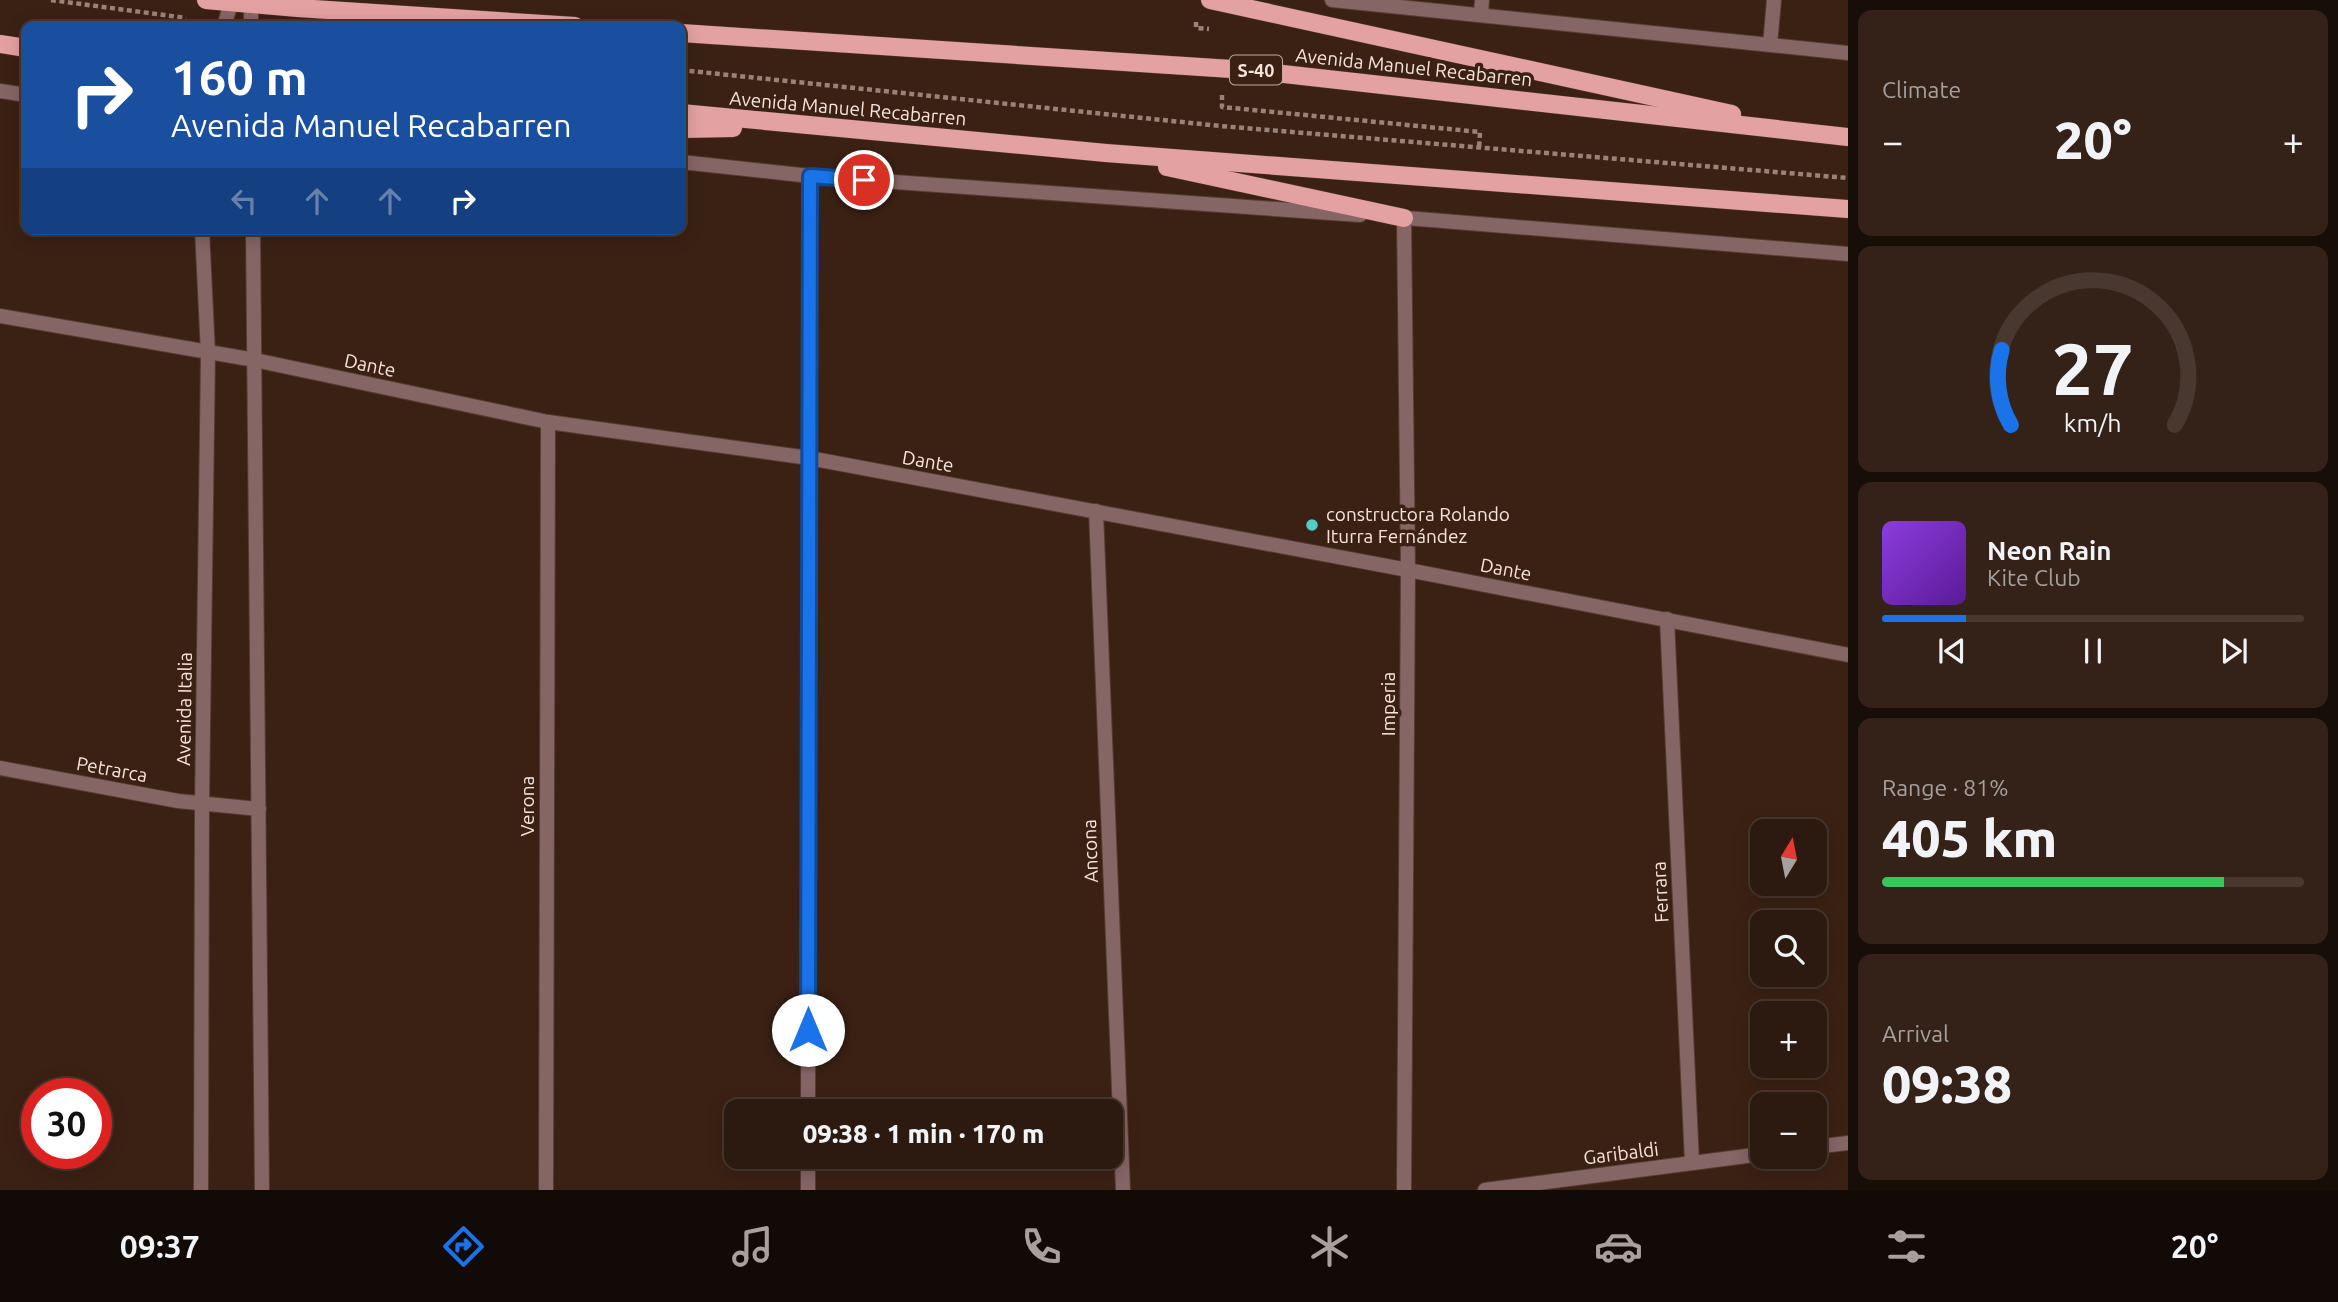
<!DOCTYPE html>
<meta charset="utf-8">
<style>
:root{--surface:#2c190f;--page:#342218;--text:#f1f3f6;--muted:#a6a09e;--line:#48382f;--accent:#1a73e8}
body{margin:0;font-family:Ubuntu,sans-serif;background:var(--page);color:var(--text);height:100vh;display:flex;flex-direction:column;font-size:26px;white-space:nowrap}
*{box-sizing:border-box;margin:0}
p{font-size:23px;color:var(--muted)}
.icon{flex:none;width:38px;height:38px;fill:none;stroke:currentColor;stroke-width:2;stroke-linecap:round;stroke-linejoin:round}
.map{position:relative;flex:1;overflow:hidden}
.drawer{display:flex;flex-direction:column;gap:10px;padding:10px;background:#180e08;width:490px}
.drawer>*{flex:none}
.hud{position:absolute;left:21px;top:21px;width:665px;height:214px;border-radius:14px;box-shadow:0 4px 18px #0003,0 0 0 2px var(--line);background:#1a4fa0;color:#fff;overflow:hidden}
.needle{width:46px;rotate:10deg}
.controls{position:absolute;left:1750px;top:819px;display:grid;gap:14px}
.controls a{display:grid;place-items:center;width:77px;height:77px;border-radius:14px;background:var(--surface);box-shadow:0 4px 18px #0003,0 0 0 2px var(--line);font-size:35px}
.speed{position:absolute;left:21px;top:1078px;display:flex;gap:14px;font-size:35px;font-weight:700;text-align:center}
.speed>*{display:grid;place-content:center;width:91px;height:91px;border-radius:50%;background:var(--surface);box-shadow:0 4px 18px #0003,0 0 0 2px var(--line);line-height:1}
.speed .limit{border:10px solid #d22;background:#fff;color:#111}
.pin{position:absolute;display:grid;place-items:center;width:60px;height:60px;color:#fff;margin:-30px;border:4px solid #fff;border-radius:50%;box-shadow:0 2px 7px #0007}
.me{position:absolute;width:77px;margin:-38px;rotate:0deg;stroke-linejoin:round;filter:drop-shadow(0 0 5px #0008)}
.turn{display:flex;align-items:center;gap:24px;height:147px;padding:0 35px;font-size:32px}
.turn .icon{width:91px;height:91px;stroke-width:2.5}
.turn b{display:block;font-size:49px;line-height:60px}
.lanes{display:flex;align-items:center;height:66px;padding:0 35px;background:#0003;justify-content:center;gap:35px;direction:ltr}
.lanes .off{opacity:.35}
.big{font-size:52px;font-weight:800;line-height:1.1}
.drawer .card{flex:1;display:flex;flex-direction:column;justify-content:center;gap:10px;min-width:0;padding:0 24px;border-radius:14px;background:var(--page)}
.drawer .dial{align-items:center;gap:0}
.dial svg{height:182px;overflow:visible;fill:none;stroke:var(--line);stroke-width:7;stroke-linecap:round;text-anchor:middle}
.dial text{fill:var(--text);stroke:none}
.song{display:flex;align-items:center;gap:21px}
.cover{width:84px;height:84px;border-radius:10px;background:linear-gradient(135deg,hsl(270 70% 55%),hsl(270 70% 35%))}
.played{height:7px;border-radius:4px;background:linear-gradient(90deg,var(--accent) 20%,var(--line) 20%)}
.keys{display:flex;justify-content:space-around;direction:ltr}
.heat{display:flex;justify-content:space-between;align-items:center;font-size:38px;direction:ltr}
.charge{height:10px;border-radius:5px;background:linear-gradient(90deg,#34c759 81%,var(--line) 0)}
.trip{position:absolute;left:724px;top:1099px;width:399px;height:70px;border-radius:14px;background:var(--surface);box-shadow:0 4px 18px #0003,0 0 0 2px var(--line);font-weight:800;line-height:70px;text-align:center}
.menu{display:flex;height:112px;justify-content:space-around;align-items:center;background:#120a06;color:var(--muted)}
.menu .icon{width:49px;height:49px}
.menu .selected{color:var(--accent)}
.menu b{font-size:32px;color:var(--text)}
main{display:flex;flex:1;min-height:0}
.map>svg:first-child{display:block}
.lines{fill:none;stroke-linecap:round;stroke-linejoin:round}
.minor-casing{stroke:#553c30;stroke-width:16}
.tertiary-casing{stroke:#553c30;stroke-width:16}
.primary-casing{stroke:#553c30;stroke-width:19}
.path{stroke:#998378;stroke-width:4.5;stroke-dasharray:5 3.5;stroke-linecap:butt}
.minor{stroke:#866565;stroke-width:14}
.tertiary{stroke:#866565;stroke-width:14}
.primary{stroke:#e4a1a1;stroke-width:18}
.route-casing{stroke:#114b97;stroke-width:18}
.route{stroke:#1a73e8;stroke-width:12}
.poi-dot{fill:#53cdca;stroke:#3b2114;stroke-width:2.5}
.labels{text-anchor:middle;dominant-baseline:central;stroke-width:7;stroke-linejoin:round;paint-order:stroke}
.shield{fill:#3b2114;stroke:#beaaa0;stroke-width:2}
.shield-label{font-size:18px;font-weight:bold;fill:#f6e4dc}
.street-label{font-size:19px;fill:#f6e4dc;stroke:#3b2114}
.poi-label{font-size:19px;fill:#f6e4dc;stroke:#3b2114;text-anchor:start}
</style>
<main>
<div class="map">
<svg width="1848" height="1190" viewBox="0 0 1848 1190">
<rect width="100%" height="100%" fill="#3b2114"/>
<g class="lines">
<g class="minor-casing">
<g id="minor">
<path d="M 1332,0 L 1848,53"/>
<path d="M 1481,14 L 1482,0"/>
<path d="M 1770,45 L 1774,0"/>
<path d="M 0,91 L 26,95"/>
<path d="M 681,162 L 810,176 L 1360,215"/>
<path d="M 1394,217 L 1848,254"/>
<path d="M 1404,218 L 1408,570 L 1404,1190"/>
<path d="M 0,316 L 255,360 L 548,422 L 809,458 L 1408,570 L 1848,655"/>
<path d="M 1096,511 L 1123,1190"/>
<path d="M 1667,619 L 1692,1163"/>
<path d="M 0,768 L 178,801 L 259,809"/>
<path d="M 808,1111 L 810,176"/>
<path d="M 546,1190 L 548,422"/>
<path d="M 808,1190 L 808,1157"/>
</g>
</g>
<g class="tertiary-casing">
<g id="tertiary">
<path d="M 224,26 L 232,0"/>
<path d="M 251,26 L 251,0"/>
<path d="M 253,229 L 262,1190"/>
<path d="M 1815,1147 L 1848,1143"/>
<path d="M 201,1190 L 202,805 L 208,353 L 202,229"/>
<path d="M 1485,1190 L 1762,1154"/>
</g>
</g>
<g class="primary-casing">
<g id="primary">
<path d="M 206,0 L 298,8 L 575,26"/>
<path d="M 1210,0 L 1732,114"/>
<path d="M 681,33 L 1247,70 L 1848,137"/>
<path d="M 0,44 L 26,48"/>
<path d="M 681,113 L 1106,153 L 1848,209"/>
<path d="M 681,129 L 733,128"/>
<path d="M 1167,167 L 1404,218"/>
</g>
</g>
<g class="path">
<path d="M 51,0 L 186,18"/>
<path d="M 1196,22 L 1196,28 L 1209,29"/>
<path d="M 681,70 L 1220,126 L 1848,178"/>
<path d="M 1222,95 L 1222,107 L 1480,132 L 1479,149"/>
</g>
<use href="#minor" class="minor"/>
<use href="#tertiary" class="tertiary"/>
<use href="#primary" class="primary"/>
</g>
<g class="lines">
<g class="route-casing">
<path id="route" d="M 808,1030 L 810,176 L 864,180"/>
</g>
<use href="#route" class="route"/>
</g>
<circle class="poi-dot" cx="1312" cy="525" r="7"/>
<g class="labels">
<rect class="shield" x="1230" y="55.5" width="52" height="29" rx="5"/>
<g class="shield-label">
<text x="1256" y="70">S-40</text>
</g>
<g class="street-label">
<text transform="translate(1414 67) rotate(6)">Avenida Manuel Recabarren</text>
<text transform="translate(848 108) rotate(5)">Avenida Manuel Recabarren</text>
<text transform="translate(370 365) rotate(12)">Dante</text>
<text transform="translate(928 461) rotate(10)">Dante</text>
<text transform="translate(1506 569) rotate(11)">Dante</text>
<text transform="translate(1388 704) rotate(-90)">Imperia</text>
<text transform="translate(184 709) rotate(-89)">Avenida Italia</text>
<text transform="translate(112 769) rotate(10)">Petrarca</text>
<text transform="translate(527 806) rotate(-90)">Verona</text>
<text transform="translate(1090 851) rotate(-92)">Ancona</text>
<text transform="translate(1660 892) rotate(-93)">Ferrara</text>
<text transform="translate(1621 1153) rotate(-7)">Garibaldi</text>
</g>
<g class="poi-label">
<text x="1326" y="514">constructora Rolando<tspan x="1326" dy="22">Iturra Fernández</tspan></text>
</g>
</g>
</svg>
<div class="controls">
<a><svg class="needle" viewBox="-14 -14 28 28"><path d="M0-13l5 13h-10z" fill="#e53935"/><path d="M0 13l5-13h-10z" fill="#a6a09e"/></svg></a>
<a><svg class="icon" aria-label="search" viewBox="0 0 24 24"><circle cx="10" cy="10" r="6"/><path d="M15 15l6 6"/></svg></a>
<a>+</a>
<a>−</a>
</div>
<div class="speed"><div class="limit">30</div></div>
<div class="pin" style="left:864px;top:180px;background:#d93025"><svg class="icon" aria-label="arrive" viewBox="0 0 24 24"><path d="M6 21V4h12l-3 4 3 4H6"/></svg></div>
<svg class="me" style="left:808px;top:1030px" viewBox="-20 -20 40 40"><circle r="19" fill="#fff"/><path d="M0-13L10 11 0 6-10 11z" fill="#1a73e8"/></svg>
<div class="trip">09:38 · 1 min · 170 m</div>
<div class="hud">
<div class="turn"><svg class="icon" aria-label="right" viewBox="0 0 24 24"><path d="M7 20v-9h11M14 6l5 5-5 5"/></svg><div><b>160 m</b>Avenida Manuel Recabarren</div></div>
<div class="lanes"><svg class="icon off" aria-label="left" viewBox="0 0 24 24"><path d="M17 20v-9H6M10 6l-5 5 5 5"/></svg><svg class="icon off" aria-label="ahead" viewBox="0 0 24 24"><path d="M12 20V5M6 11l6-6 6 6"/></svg><svg class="icon off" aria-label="ahead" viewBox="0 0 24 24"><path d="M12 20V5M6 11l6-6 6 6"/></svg><svg class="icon" aria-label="right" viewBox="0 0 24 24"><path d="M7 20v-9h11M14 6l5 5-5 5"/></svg></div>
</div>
</div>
<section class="drawer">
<div class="card"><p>Climate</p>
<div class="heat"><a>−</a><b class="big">20°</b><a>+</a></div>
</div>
<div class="card dial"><svg viewBox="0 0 100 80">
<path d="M14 69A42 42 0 1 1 86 69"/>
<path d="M14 69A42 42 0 0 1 10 36" stroke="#1a73e8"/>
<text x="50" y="56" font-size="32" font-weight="700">27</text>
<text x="50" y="72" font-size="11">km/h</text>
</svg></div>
<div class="card">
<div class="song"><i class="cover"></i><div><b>Neon Rain</b><p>Kite Club</p></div></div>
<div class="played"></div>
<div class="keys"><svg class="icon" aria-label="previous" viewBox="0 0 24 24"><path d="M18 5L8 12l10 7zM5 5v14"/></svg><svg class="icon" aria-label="pause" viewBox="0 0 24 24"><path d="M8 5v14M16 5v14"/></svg><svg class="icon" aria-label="next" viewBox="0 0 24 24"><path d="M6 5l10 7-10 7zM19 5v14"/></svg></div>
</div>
<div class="card"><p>Range · 81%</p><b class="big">405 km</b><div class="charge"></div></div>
<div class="card"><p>Arrival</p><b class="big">09:38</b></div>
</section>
</main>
<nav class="menu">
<b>09:37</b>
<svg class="icon selected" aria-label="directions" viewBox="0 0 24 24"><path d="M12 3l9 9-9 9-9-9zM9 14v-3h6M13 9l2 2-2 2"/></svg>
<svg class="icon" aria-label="music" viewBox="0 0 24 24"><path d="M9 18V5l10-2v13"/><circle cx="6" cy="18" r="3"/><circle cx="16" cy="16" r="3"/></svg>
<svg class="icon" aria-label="phone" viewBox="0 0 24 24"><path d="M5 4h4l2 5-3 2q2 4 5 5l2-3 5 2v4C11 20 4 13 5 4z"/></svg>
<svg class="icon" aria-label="climate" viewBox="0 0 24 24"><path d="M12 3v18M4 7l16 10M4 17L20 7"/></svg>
<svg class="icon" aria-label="car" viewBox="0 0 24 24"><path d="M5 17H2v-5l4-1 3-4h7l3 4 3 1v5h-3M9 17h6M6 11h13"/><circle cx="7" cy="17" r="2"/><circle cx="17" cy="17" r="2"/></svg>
<svg class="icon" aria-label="filters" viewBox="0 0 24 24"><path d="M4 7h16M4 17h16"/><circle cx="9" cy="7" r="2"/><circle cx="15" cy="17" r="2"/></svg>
<b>20°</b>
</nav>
